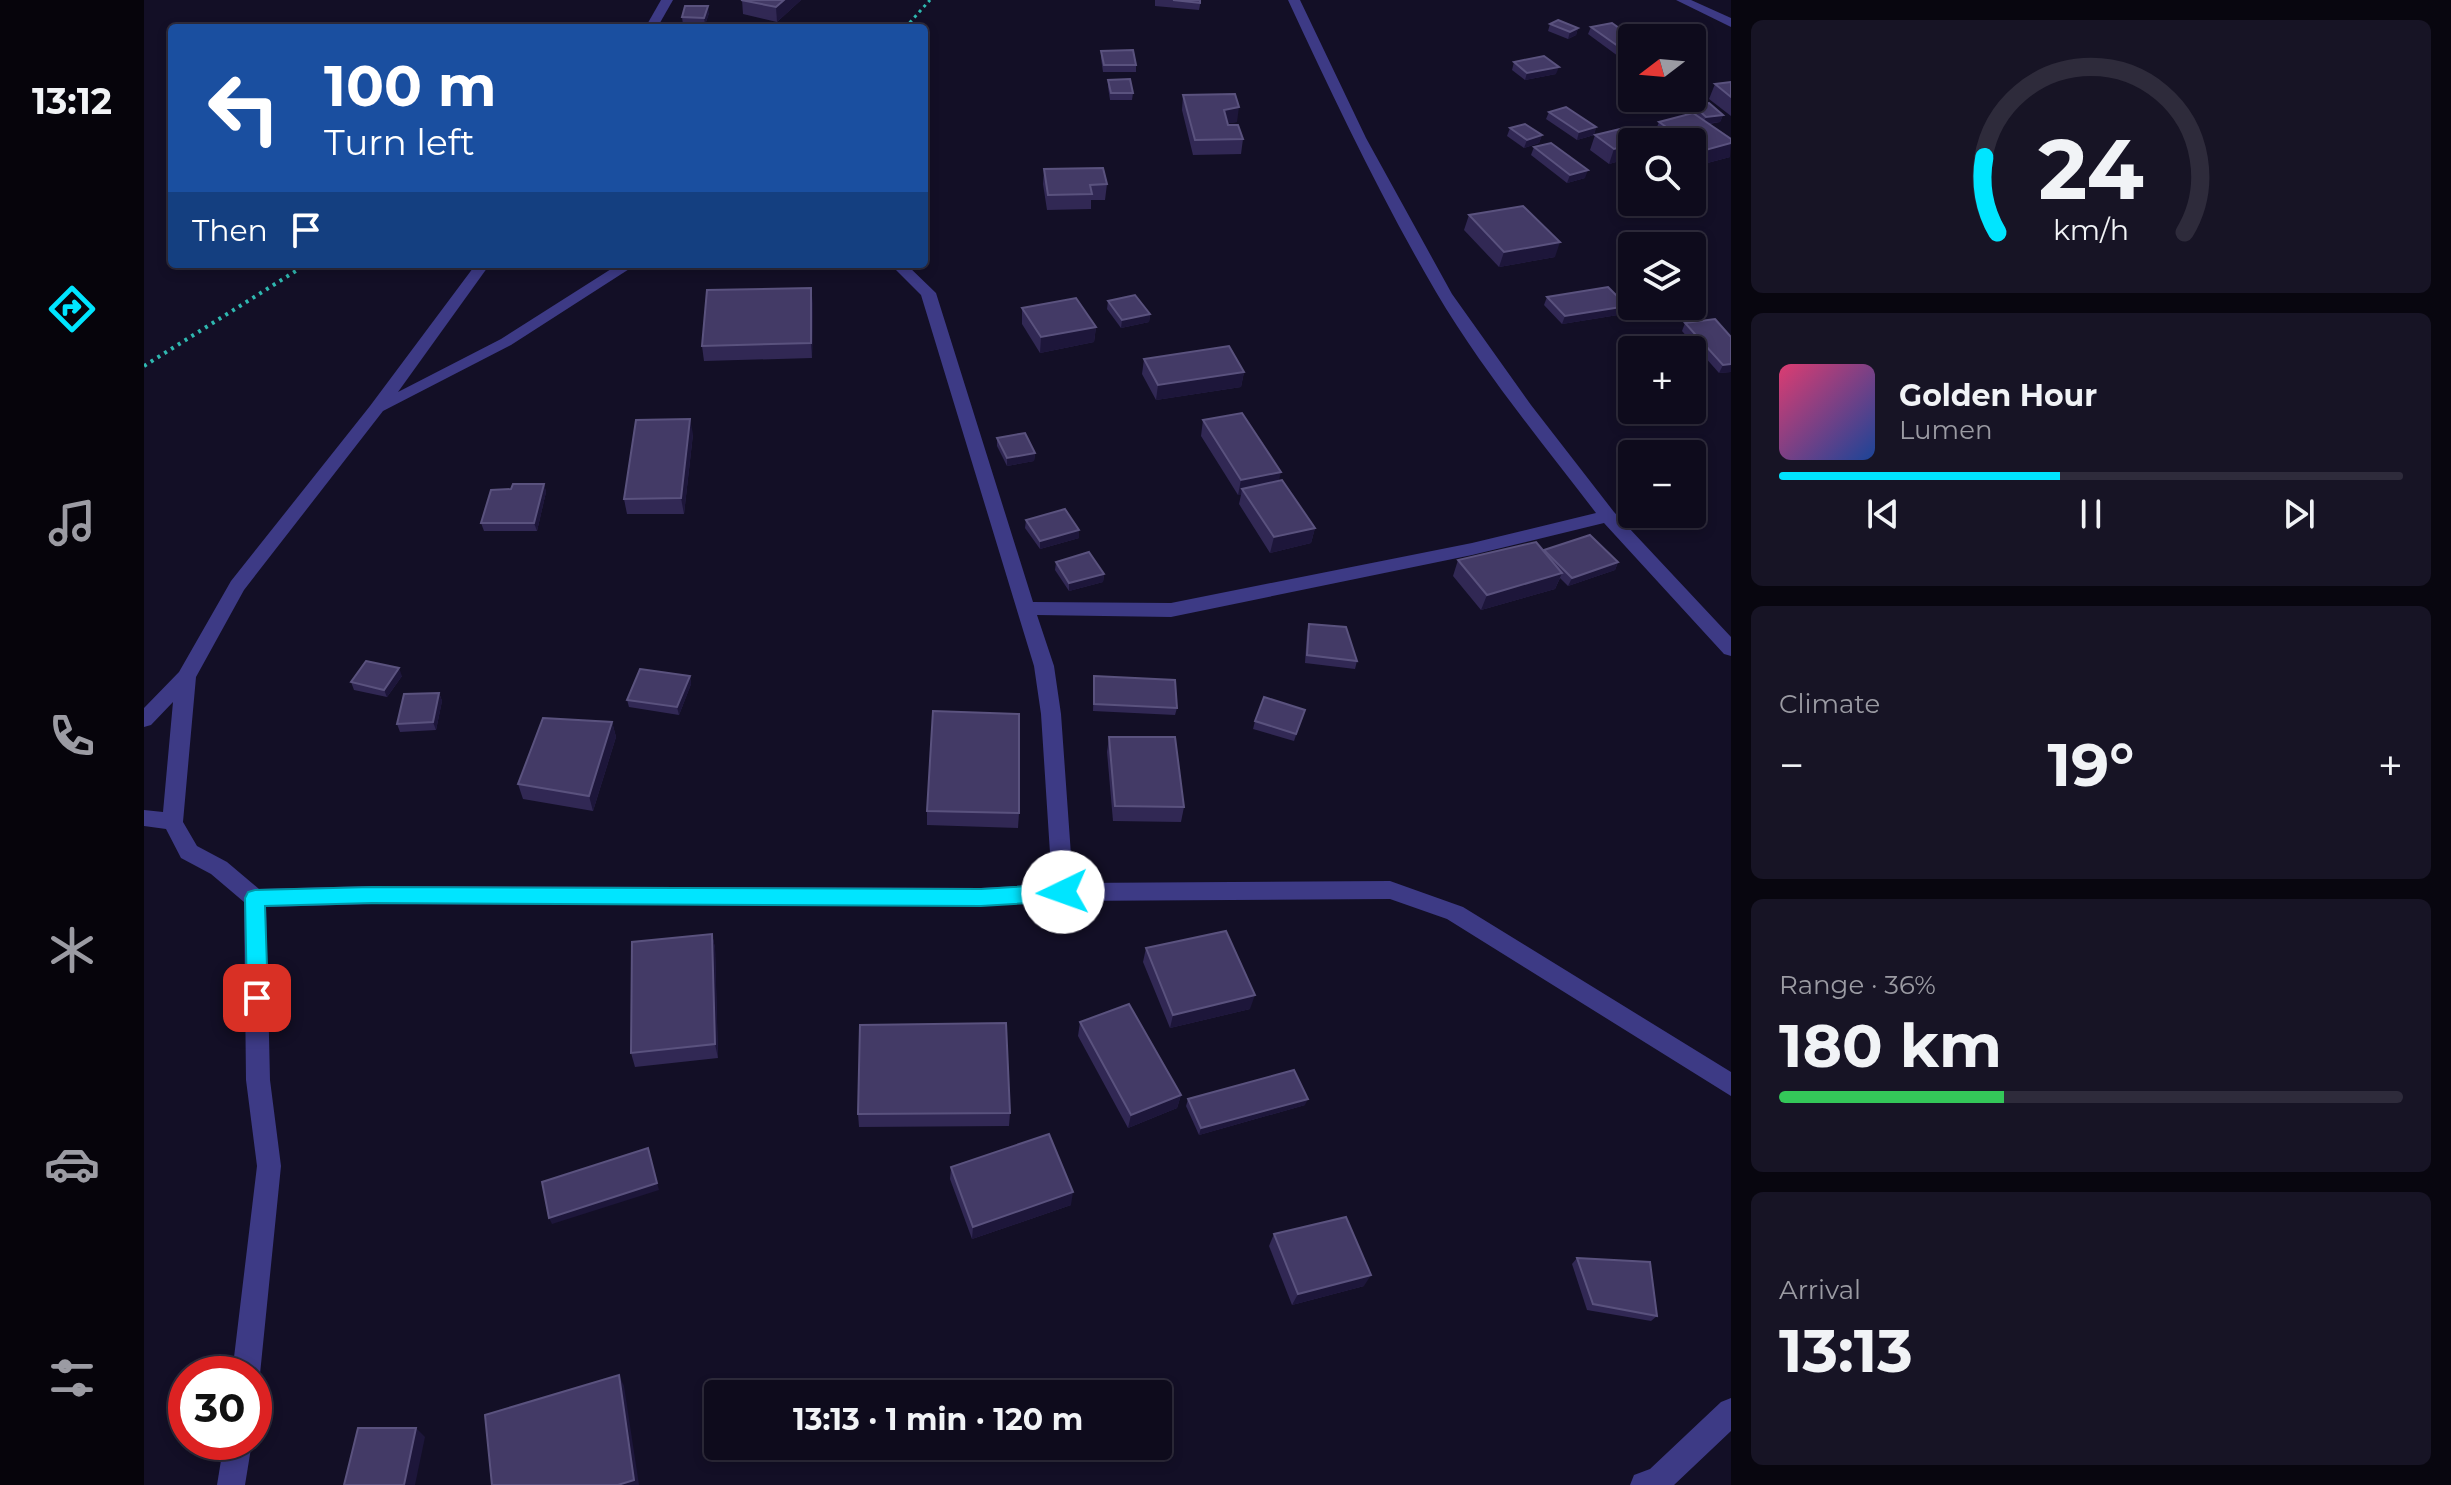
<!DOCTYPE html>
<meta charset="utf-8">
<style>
:root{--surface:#0e0b1c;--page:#171425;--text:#f1f3f6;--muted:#9b9ba3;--line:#2e2b3b;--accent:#00e5ff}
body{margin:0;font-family:Montserrat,sans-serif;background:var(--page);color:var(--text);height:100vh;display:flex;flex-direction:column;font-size:30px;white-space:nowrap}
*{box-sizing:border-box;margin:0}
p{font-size:26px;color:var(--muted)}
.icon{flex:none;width:44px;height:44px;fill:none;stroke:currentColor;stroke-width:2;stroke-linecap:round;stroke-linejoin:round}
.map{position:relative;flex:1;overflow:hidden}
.drawer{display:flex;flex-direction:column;gap:20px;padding:20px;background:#08060f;width:720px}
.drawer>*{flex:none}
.top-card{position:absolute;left:24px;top:24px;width:760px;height:244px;border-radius:8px;box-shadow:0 4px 12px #0003,0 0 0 2px var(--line);background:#1a4fa0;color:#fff;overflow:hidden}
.needle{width:52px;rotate:254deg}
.controls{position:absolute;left:1474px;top:24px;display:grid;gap:16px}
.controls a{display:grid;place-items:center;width:88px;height:88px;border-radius:8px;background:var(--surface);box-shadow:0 4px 12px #0003,0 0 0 2px var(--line);font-size:40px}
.speed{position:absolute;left:24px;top:1356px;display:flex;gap:16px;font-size:40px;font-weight:700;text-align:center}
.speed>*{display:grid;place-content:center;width:104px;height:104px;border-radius:50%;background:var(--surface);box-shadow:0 4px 12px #0003,0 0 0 2px var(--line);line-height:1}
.speed .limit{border:12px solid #d22;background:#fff;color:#111}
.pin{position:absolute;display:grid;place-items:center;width:68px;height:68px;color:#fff;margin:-34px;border-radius:16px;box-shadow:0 4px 12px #0006}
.me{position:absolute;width:88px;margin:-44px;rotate:267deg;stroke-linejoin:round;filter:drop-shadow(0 0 6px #0008)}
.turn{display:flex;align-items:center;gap:28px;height:168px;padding:0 24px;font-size:36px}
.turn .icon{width:104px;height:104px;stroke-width:2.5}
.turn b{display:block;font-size:56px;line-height:68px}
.then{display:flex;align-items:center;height:76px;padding:0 24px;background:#0003;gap:16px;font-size:30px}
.big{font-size:60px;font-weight:700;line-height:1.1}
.drawer .tile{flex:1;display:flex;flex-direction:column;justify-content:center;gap:12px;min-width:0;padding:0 28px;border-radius:12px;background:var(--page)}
.drawer .dial{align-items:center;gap:0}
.dial svg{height:208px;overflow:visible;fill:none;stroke:var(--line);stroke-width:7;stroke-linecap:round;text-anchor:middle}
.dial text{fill:var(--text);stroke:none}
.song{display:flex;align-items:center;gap:24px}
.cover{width:96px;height:96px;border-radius:12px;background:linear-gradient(135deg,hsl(340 70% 55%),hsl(220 70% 35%))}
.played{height:8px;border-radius:4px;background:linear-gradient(90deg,var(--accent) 45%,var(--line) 45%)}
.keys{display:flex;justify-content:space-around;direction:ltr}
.heat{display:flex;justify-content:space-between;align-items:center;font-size:44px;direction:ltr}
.charge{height:12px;border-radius:6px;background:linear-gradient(90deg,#34c759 36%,var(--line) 0)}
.trip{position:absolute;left:560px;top:1380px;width:468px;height:80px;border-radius:8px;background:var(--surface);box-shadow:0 4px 12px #0003,0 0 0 2px var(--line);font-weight:700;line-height:80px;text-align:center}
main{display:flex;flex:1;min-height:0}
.tabs{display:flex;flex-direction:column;width:144px;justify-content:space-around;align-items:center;background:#06040b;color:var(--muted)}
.tabs .icon{width:56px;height:56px}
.tabs .selected{color:var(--accent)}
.tabs b{font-size:36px;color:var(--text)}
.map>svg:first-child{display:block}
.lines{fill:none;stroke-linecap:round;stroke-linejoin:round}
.path-far1{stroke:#2fb8b0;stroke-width:3;stroke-dasharray:3 4;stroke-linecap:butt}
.path{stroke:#2fb8b0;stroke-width:4;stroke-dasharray:3 5;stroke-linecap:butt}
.street{fill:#3d3a85;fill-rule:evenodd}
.wall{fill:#312854}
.shaded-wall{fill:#1d163a}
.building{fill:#433a66;stroke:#5a527e;stroke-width:2}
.route{fill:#00e5ff;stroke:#0095a6;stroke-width:2}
</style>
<main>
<nav class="tabs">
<b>13:12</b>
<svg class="icon selected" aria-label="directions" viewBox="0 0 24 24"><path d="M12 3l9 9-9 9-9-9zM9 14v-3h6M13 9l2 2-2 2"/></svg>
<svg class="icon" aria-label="music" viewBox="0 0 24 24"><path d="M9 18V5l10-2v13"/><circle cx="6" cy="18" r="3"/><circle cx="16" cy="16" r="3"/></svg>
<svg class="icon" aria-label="phone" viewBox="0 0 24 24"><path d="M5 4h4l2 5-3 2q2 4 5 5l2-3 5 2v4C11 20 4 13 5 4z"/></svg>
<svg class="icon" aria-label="climate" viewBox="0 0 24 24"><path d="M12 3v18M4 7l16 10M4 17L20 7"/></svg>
<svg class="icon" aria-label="car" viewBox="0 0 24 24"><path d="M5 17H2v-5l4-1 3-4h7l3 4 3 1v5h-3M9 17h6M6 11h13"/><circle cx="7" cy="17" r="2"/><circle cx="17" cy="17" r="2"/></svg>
<svg class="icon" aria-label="filters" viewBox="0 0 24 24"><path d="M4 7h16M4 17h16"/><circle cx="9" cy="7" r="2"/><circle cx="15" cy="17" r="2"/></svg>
</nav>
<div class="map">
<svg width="1587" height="1485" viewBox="0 0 1587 1485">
<rect width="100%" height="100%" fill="#130f26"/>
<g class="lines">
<path class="path-far1" d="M 761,28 L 786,0"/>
<path class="path" d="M 0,366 L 163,264"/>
<g class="street">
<path d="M 517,0 L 529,0 L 513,28 L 501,28 Z"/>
<path d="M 1144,0 L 1156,0 L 1222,138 L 1308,294 L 1387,405 L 1470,512 L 1587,637 L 1587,656 L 1580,654 L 1460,523 L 1328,555 L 1027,617 L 893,615 L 910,666 L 917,714 L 929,883 L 1246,881 L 1319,907 L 1587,1072 L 1587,1096 L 1303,919 L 1246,899 L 919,901 L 837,906 L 228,904 L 122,907 L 126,1080 L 137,1166 L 116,1374 L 110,1384 L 110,1374 L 88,1374 L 113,1166 L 102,1080 L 100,902 L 67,874 L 37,858 L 22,829 L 0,826 L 0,810 L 19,812 L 29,702 L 7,725 L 0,727 L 0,708 L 35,672 L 87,581 L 226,406 L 332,264 L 346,264 L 254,392 L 357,339 L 475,264 L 493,264 L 367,345 L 239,411 L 100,590 L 52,677 L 39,822 L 53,846 L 83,862 L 115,889 L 228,886 L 837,888 L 908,884 L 897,714 L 890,666 L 777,295 L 746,264 L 762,264 L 792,293 L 889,602 L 1027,603 L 1328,543 L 1452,513 C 1397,441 1338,370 1292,292 C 1237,198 1190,99 1144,0 Z"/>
<path d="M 1532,0 L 1547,0 L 1587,18 L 1587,27 Z"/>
<path d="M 1587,1398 L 1587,1431 L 1530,1485 L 1486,1485 L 1490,1475 L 1506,1469 L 1577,1402 Z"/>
<path d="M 80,1442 L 108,1442 L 101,1485 L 73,1485 Z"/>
</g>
</g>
<g class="wall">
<path d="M 598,0 L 657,0 L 633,22 L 599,14 Z"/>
<path d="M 1011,0 L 1057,0 L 1055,10 L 1011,6 Z"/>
<path d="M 565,13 L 561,25 L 539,25 L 538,17 Z"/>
<path d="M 1406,24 L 1434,28 L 1432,35 L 1424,39 L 1404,31 Z"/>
<path d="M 1447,27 L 1489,38 L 1478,59 L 1444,34 Z"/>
<path d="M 957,51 L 992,65 L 992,72 L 959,72 L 957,58 Z"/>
<path d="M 1370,62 L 1412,74 L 1381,80 L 1368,70 Z"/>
<path d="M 964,80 L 989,93 L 988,100 L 966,100 L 964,87 Z"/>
<path d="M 1587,82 L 1587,116 L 1565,99 L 1571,84 Z"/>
<path d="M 1039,95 L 1093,122 L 1084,123 L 1099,139 L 1097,154 L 1049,155 L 1038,110 Z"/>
<path d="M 1549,105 L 1579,115 L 1576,122 L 1565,124 L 1586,157 L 1552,166 L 1548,164 L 1548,142 L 1517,142 L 1509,137 L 1515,122 L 1547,114 L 1546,113 Z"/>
<path d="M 1405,112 L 1452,127 L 1450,135 L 1433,140 L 1402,119 Z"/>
<path d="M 1366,128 L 1398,135 L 1395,143 L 1380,148 L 1363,136 Z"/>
<path d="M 1451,135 L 1503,140 L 1488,142 L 1488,171 L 1484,172 L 1472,162 L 1465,164 L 1446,150 Z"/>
<path d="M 1390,147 L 1441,178 L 1423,183 L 1387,155 Z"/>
<path d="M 900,169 L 963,184 L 961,200 L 947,200 L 947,209 L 903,210 L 899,184 Z"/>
<path d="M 1325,215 L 1411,257 L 1355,267 L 1320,230 Z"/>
<path d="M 1403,297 L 1480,314 L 1418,324 L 1400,305 Z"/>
<path d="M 964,301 L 1006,314 L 1005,322 L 977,328 L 963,309 Z"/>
<path d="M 669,303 L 668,358 L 560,361 L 558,346 Z"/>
<path d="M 878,308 L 952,327 L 950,342 L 896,353 L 878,324 Z"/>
<path d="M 1541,323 L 1587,372 L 1575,373 L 1538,331 Z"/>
<path d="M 1000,359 L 1100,372 L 1097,387 L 1012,400 L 998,374 Z"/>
<path d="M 1059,420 L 1134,481 L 1171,528 L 1167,543 L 1126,553 L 1095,504 L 1097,495 L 1094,495 L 1057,436 Z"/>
<path d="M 549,434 L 540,514 L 483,514 L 480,499 Z"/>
<path d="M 853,438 L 891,453 L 890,461 L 863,466 L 853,446 Z"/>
<path d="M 400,484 L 402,492 L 393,531 L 340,531 L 337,523 L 367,489 Z"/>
<path d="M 882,520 L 935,538 L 896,549 L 881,528 Z"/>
<path d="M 1400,550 L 1474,562 L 1471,570 L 1424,586 L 1416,578 L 1411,589 L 1337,610 L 1309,576 L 1314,560 L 1400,551 Z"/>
<path d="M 912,562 L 960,574 L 959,582 L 925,591 L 911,570 Z"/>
<path d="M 1165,624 L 1213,661 L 1211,669 L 1161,663 L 1163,632 Z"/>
<path d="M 258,676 L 243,697 L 210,690 L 207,682 Z"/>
<path d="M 546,676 L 547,684 L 535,715 L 485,707 L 483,700 Z"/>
<path d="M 950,676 L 1033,708 L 1031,715 L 949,711 Z"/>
<path d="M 295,693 L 298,701 L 292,730 L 256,732 L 253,724 Z"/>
<path d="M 1158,718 L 1150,741 L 1109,729 L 1111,721 Z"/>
<path d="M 468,722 L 472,737 L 449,811 L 379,799 L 374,784 Z"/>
<path d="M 965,737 L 1040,807 L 1037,822 L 969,821 L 963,752 Z"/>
<path d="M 783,811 L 875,813 L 874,828 L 783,825 Z"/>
<path d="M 568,934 L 571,948 L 574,1058 L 491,1067 L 487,1053 Z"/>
<path d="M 1002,948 L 1106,1009 L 1026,1028 L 999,962 Z"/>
<path d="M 936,1022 L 1037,1095 L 1033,1108 L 984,1128 L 934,1036 Z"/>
<path d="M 1044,1099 L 1161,1105 L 1055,1135 L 1042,1106 Z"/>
<path d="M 866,1113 L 865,1126 L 715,1127 L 714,1114 Z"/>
<path d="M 807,1167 L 927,1205 L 828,1239 L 806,1179 Z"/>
<path d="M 1130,1234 L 1220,1286 L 1148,1305 L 1125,1246 Z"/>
<path d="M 1433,1258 L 1513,1316 L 1507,1321 L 1443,1310 L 1428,1264 Z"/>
</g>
<g class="shaded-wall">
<path d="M 640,0 L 657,0 L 633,22 L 632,7 Z"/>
<path d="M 564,6 L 565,13 L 561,25 L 560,18 Z"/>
<path d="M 1434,28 L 1432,35 L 1424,39 L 1426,32 Z"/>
<path d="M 1488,50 L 1488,57 L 1478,59 L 1481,51 Z"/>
<path d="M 1415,67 L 1412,74 L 1381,80 L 1383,73 Z"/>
<path d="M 1095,107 L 1093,122 L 1078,124 L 1080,110 Z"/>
<path d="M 1579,115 L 1576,122 L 1559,124 L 1562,117 Z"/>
<path d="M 1452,127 L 1450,135 L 1433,140 L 1435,132 Z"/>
<path d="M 1398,135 L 1395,143 L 1380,148 L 1383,140 Z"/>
<path d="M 1587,143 L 1586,157 L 1552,166 L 1558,151 Z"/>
<path d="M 1477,147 L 1472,162 L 1465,164 L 1470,149 Z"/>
<path d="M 1444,170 L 1441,178 L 1423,183 L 1426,175 Z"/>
<path d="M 1416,242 L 1411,257 L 1355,267 L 1360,252 Z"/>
<path d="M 667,288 L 669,303 L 668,358 L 667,343 Z"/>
<path d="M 1483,306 L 1480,314 L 1418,324 L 1421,316 Z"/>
<path d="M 1006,314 L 1005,322 L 977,328 L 978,320 Z"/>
<path d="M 952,327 L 950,342 L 896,353 L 897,337 Z"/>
<path d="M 1587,364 L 1587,372 L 1575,373 L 1579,365 Z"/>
<path d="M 1100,372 L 1097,387 L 1012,400 L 1014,385 Z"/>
<path d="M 546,419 L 549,434 L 540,514 L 537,498 Z"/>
<path d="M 891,453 L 890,461 L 863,466 L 863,458 Z"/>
<path d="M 1137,472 L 1133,488 L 1098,489 L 1097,495 L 1094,495 L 1097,480 Z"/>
<path d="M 400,484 L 402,492 L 393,531 L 390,523 Z"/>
<path d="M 1171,528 L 1167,543 L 1126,553 L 1130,537 Z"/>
<path d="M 935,530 L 935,538 L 896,549 L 896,541 Z"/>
<path d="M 1474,562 L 1471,570 L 1424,586 L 1428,578 Z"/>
<path d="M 1418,573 L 1411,589 L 1337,610 L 1343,595 Z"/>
<path d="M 960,574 L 959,582 L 925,591 L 925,583 Z"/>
<path d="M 255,668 L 258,676 L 243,697 L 240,690 Z"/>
<path d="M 546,676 L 547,684 L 535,715 L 533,707 Z"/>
<path d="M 295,693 L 298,701 L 292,730 L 289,722 Z"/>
<path d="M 468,722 L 472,737 L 449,811 L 445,796 Z"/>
<path d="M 568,934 L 571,948 L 574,1058 L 571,1044 Z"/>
<path d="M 1111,995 L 1106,1009 L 1026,1028 L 1029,1015 Z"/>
<path d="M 1037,1095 L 1033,1108 L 984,1128 L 987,1115 Z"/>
<path d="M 1164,1099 L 1161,1105 L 1055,1135 L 1057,1128 Z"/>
<path d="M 504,1148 L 515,1190 L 408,1224 L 405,1218 Z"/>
<path d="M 929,1192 L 927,1205 L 828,1239 L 829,1227 Z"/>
<path d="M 1227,1275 L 1220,1286 L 1148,1305 L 1154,1294 Z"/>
<path d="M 475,1375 L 480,1386 L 495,1485 L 474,1485 Z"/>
<path d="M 272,1428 L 281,1437 L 271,1485 L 260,1485 Z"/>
</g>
<g class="building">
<path d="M 597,0 L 640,0 L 632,7 Z"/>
<path d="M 1029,0 L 1056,0 L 1056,3 Z"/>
<path d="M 541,6 L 564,6 L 560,18 L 538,17 Z"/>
<path d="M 1414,20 L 1434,28 L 1426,32 L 1406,24 Z"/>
<path d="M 1468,23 L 1489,38 L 1488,38 L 1488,50 L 1481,51 L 1447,27 Z"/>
<path d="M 989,50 L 992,65 L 960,65 L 957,51 Z"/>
<path d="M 1400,56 L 1415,67 L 1383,73 L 1370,62 Z"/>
<path d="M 986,79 L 989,93 L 967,93 L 964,80 Z"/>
<path d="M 1587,82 L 1587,97 L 1571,84 Z"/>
<path d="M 1091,94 L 1095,107 L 1080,110 L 1084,125 L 1094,125 L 1099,139 L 1051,140 L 1039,95 Z"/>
<path d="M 1565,103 L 1579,115 L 1562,117 L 1549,105 Z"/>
<path d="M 1422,107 L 1452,127 L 1435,132 L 1405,112 Z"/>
<path d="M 1549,113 L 1587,139 L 1587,143 L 1558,151 L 1548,144 L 1548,142 L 1544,142 L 1515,122 Z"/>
<path d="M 1381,124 L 1398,135 L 1383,140 L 1366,128 Z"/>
<path d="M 1484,127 L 1503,140 L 1507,139 L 1512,142 L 1488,142 L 1488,155 L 1477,147 L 1470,149 L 1451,135 Z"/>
<path d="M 1407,143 L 1444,170 L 1426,175 L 1390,147 Z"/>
<path d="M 959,168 L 963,184 L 946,185 L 948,194 L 904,195 L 900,169 Z"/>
<path d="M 1379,206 L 1416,242 L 1360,252 L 1325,215 Z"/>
<path d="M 1464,287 L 1483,306 L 1421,316 L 1403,297 Z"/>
<path d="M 667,288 L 667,343 L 558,346 L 563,290 Z"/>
<path d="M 991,295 L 1006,314 L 978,320 L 964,301 Z"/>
<path d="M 932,298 L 952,327 L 897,337 L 878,308 Z"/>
<path d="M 1571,319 L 1587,337 L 1587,364 L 1579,365 L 1541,323 Z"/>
<path d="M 1085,346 L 1100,372 L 1014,385 L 1000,359 Z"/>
<path d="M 1098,413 L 1137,472 L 1097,480 L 1059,420 Z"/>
<path d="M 546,419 L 537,498 L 480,499 L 492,420 Z"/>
<path d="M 881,433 L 891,453 L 863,458 L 853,438 Z"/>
<path d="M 1138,480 L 1171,528 L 1130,537 L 1098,489 Z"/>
<path d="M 369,484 L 400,484 L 390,523 L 337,523 L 347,490 L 367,489 Z"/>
<path d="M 921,509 L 935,530 L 896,541 L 882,520 Z"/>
<path d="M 1446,535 L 1474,562 L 1428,578 L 1400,550 Z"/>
<path d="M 1392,542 L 1418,573 L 1343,595 L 1314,560 Z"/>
<path d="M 945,552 L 960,574 L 925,583 L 912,562 Z"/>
<path d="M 1165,624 L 1202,627 L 1213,661 L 1163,655 Z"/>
<path d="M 222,661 L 255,668 L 240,690 L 207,682 Z"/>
<path d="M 496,669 L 546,676 L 533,707 L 483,700 Z"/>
<path d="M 950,676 L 1031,680 L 1033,708 L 950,704 Z"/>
<path d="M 295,693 L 289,722 L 253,724 L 260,694 Z"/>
<path d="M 1120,697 L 1161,710 L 1152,734 L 1111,721 Z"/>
<path d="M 789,711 L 875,714 L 875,813 L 783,811 Z"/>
<path d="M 399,718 L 468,722 L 445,796 L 374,784 Z"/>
<path d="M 965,737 L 1031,737 L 1040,807 L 971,806 Z"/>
<path d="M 1082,931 L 1111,995 L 1029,1015 L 1002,948 Z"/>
<path d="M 568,934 L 571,1044 L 487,1053 L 488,942 Z"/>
<path d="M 985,1004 L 1037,1095 L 987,1115 L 936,1022 Z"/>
<path d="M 862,1023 L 866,1113 L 714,1114 L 716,1025 Z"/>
<path d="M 1150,1070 L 1164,1099 L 1057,1128 L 1044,1099 Z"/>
<path d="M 905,1134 L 929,1192 L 829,1227 L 807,1167 Z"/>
<path d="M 504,1148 L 513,1183 L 405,1218 L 398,1182 Z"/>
<path d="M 1202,1217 L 1227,1275 L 1154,1294 L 1130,1234 Z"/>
<path d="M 1433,1258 L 1506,1262 L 1513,1316 L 1449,1304 Z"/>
<path d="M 475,1375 L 490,1480 L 474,1485 L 348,1485 L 341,1415 Z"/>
<path d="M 214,1428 L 272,1428 L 260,1485 L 200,1485 Z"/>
</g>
<path class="route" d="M 919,884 L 926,887 L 929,892 L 926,898 L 919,901 L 837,906 L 228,903 L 121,906 L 124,998 L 121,1005 L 113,1007 L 106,1005 L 103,998 L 101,898 L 104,892 L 111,890 L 228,887 L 837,889 Z"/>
</svg>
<div class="controls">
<a><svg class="needle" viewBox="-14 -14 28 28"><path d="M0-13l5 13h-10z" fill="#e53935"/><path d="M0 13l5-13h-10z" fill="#9b9ba3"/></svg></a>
<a><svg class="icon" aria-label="search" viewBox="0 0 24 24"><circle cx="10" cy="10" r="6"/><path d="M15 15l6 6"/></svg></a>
<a><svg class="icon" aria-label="layers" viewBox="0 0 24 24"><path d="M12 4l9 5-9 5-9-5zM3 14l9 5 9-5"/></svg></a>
<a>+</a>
<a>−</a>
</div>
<div class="speed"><div class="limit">30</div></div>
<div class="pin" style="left:113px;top:998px;background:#d93025"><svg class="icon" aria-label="arrive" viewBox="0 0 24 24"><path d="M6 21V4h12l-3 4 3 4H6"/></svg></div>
<svg class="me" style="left:919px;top:892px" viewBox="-20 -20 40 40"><circle r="19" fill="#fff"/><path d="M0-13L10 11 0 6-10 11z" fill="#00e5ff"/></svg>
<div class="trip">13:13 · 1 min · 120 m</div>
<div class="top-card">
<div class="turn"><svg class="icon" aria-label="left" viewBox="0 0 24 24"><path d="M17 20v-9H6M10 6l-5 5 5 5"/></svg><div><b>100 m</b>Turn left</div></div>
<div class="then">Then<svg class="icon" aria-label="arrive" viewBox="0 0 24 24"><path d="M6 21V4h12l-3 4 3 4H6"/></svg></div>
</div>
</div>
<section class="drawer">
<div class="tile dial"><svg viewBox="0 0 100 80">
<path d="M14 69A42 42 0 1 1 86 69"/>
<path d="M14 69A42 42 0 0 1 9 40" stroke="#00e5ff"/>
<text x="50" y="56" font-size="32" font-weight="700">24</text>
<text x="50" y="72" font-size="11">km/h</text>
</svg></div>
<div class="tile">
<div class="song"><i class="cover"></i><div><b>Golden Hour</b><p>Lumen</p></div></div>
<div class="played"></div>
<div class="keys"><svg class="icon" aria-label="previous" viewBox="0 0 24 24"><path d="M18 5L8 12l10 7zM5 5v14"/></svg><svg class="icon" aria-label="pause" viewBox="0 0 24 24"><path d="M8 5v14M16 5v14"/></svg><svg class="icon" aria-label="next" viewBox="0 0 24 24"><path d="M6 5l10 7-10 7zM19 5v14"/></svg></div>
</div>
<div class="tile"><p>Climate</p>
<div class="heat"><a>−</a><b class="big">19°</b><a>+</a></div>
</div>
<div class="tile"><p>Range · 36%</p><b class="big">180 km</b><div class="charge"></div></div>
<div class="tile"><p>Arrival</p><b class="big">13:13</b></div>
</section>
</main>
